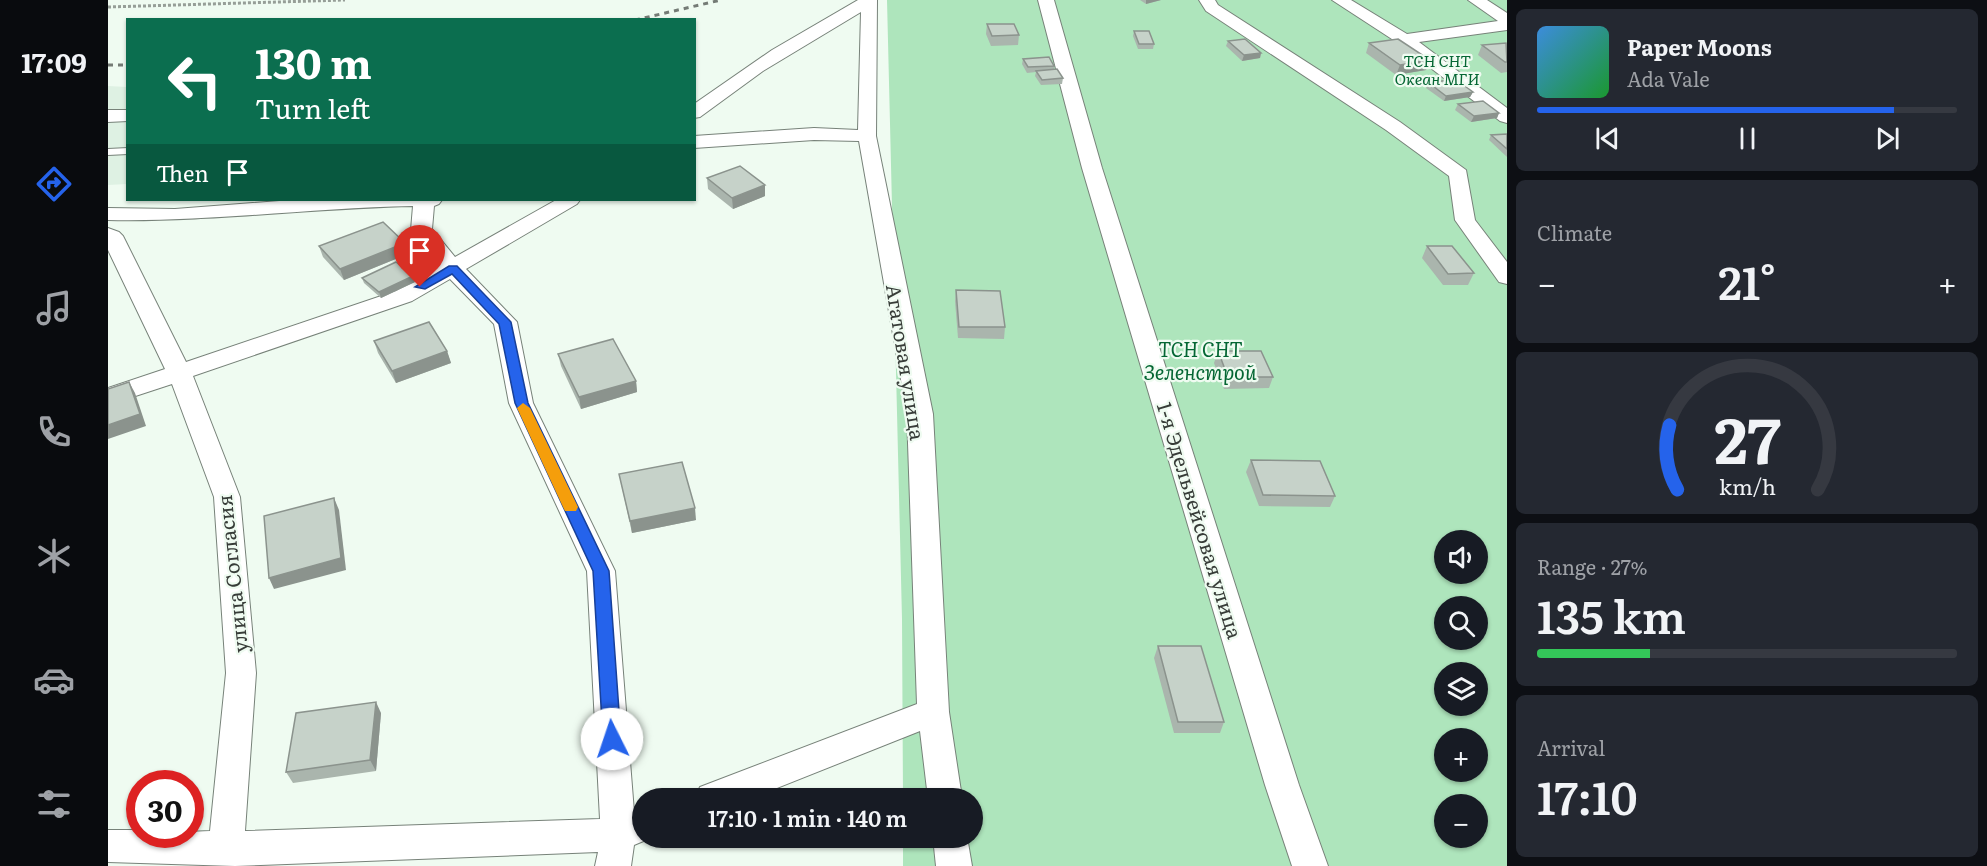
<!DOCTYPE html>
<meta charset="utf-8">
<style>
:root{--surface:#171b24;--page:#242831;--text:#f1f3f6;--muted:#9ea1a6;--line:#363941;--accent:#2563eb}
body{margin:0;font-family:Literata,serif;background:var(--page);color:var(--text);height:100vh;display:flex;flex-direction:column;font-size:22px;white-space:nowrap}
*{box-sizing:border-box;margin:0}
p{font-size:20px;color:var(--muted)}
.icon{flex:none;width:33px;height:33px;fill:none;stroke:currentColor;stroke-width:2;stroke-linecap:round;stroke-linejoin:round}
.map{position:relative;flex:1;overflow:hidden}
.sheet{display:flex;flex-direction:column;gap:9px;padding:9px;background:#0d0f14;width:480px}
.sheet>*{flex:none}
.top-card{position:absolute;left:18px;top:18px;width:570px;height:183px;border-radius:0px;box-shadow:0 2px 4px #0004;background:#0b6e4f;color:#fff;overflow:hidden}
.buttons{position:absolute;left:1326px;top:530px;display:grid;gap:12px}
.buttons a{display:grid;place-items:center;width:54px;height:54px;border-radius:50%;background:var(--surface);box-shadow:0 2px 4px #0004;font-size:30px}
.speed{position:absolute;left:18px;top:770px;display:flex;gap:12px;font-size:30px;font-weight:700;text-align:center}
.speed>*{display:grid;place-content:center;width:78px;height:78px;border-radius:50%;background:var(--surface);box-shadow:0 2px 4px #0004;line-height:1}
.speed .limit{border:9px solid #d22;background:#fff;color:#111}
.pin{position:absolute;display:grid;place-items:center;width:51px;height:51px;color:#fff;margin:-62px -26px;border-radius:50% 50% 50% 0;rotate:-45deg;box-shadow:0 0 6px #0007}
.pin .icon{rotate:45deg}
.me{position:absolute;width:66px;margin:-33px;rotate:356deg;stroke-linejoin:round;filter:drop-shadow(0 0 4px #0008)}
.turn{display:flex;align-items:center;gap:21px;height:126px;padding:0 30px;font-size:27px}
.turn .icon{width:78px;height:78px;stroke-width:2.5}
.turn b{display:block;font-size:42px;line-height:51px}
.then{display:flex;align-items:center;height:57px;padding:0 30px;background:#0003;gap:12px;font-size:22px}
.big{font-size:45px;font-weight:600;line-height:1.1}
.sheet .widget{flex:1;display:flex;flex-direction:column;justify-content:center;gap:9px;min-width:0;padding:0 21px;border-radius:9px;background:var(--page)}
.sheet .dial{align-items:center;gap:0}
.dial svg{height:156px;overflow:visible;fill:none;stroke:var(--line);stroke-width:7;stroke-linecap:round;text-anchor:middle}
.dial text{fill:var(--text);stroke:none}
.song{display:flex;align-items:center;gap:18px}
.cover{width:72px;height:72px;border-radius:9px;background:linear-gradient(135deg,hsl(210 70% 55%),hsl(130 70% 35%))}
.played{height:6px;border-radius:3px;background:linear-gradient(90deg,var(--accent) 85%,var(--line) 85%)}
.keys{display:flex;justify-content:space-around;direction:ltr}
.heat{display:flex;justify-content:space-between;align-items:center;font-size:33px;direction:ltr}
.charge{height:9px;border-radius:4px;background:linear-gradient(90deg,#34c759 27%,var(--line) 0)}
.trip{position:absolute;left:524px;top:788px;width:351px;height:60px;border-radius:30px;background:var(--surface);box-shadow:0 2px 4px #0004;font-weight:600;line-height:60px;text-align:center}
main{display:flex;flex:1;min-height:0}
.menu{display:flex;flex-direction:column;width:108px;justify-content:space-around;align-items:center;background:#090b0e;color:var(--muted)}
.menu .icon{width:42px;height:42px}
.menu .active{color:var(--accent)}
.menu b{font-size:27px;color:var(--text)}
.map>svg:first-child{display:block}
.built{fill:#def1e3}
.green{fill:#aee5bc;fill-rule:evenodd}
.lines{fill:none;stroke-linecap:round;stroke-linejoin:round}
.service-casing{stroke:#778279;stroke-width:2}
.minor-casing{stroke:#778279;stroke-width:2}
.path{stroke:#969e97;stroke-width:3;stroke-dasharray:3 2;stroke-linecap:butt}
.service{fill:#fff;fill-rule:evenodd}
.minor{fill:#fff;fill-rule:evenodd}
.rail{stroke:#747b75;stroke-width:3;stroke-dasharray:5 5;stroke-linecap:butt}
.wall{fill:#aab5ad}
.shaded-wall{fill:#8b938d}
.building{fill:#c6d2c9;stroke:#8b938d;stroke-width:1.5}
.route{fill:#2563eb;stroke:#184099;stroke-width:1.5}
.slow{fill:#f59e0b}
.labels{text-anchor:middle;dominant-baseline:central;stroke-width:4.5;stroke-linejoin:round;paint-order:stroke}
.far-park-label{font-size:16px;font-style:italic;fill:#046633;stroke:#effbf1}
.park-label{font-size:20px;font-style:italic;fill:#046633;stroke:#effbf1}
.street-label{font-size:20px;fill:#373c38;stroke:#effbf1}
</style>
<main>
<nav class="menu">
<b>17:09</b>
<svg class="icon active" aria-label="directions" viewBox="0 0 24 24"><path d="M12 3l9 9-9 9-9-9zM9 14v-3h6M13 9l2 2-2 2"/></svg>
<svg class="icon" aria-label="music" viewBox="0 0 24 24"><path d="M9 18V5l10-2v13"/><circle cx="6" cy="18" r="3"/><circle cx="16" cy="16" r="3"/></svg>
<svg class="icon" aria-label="phone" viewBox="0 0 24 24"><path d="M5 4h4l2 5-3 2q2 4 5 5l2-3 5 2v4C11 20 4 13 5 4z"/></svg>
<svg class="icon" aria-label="climate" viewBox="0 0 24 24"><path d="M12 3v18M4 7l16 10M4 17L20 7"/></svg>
<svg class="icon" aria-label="car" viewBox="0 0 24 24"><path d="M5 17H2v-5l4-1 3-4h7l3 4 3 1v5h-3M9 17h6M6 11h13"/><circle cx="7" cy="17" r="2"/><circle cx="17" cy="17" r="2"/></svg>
<svg class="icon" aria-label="filters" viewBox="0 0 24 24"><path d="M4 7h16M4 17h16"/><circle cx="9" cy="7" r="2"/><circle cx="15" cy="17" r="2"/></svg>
</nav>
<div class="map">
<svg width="1399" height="866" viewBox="0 0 1399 866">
<rect width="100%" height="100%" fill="#effbf1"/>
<path class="built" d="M 0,86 L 19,87 L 19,184 L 0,185 Z"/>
<path class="green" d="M 779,0 L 1399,0 L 1399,866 L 795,866 L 795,837 L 864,837 L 864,798 L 795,798 L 794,619 ZM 1336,540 L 1370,540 L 1370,573 L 1336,573 ZM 1336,606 L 1370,606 L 1370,639 L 1336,639 ZM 1336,672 L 1370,672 L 1370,705 L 1336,705 ZM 1336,738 L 1370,738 L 1370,771 L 1336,771 ZM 1336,804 L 1370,804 L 1370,837 L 1336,837 Z"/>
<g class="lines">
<g class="service-casing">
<path id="service" d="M 20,148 L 20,154 L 0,155 L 0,149 Z"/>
</g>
<g class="minor-casing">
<g id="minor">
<path d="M 750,0 L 769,0 L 768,136 L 825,414 L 841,712 L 854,798 L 820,798 L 812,731 L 644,798 L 587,798 L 592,787 L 809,704 L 799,414 L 751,141 L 706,140 L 586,148 L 586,136 L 706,128 L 750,130 L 753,12 L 655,71 L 592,117 L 586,118 L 586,104 L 664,50 Z"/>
<path d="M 930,0 L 946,0 L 994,168 L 1191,785 L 1220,866 L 1184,866 L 1157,785 L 974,168 Z"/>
<path d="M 1091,0 L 1107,0 L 1110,5 L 1292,122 L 1358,170 L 1367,220 L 1399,262 L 1399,284 L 1391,282 L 1347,220 L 1341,176 L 1278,130 L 1098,11 Z"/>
<path d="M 1224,0 L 1243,0 L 1299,34 L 1390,21 L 1360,0 L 1379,0 L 1399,13 L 1399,30 L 1311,42 L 1399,108 L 1399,123 L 1392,121 L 1290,43 Z"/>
<path d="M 0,110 L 20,110 L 20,121 L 0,122 Z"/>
<path d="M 184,200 L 334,200 L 331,204 L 326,206 L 324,229 L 347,257 L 448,200 L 472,200 L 469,204 L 358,269 L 409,322 L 425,403 L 507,571 L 526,812 L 534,809 L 534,837 L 545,837 L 526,845 L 523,866 L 487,866 L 490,852 L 127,866 L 0,862 L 0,830 L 32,830 L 32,834 L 102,831 L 118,673 L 106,497 L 64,384 L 0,405 L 0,388 L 57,369 L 0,250 L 0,228 L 11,232 L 15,236 L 78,362 L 288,291 L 331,266 L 303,230 L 305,206 C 203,208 102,222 0,220 L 0,208 L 67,209 ZM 342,279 L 386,324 L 401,403 L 479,571 L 492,819 L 137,831 L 148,673 L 132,497 L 85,376 L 304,301 Z"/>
<path d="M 825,837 L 859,837 L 864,866 L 828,866 Z"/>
</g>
</g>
<path class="path" d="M 0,7 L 237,0"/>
<use href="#service" class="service"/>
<use href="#minor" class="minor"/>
<g class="rail">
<path d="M 527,20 L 613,0"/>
<path d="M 0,65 L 20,65"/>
</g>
</g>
<g class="wall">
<path d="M 1032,0 L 1053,0 L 1038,4 Z"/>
<path d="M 879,24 L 911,35 L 910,45 L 883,46 L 878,34 Z"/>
<path d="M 1026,31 L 1046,44 L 1045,49 L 1030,49 L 1025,36 Z"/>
<path d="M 1120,41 L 1153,53 L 1152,58 L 1134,61 L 1118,46 Z"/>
<path d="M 1261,43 L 1322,60 L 1318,70 L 1288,75 L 1258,53 Z"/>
<path d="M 1399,43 L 1399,72 L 1393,73 L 1370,55 L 1374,45 Z"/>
<path d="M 915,59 L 946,66 L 946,69 L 955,78 L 954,84 L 933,85 L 927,76 L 928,72 L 919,73 L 914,64 Z"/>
<path d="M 1321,83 L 1365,92 L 1362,97 L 1336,101 L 1318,88 Z"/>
<path d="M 1350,104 L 1391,113 L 1389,118 L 1363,122 L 1347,110 Z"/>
<path d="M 1399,134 L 1399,157 L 1381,140 L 1383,135 Z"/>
<path d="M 599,178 L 657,185 L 657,196 L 625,209 L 600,189 Z"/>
<path d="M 297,243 L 300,254 L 236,280 L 215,257 L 211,246 Z"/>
<path d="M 1319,246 L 1366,273 L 1360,285 L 1335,285 L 1314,258 Z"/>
<path d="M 254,278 L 307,282 L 273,298 L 256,283 Z"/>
<path d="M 848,290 L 897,327 L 896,339 L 850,338 L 847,301 Z"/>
<path d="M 266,341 L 339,351 L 343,363 L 288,383 L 270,353 Z"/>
<path d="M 1110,351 L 1165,377 L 1161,388 L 1116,389 L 1106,363 Z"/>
<path d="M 450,354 L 528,381 L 529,392 L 473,409 L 453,366 Z"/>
<path d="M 1143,460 L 1227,496 L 1222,507 L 1151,506 L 1138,472 Z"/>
<path d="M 511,474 L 588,520 L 524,533 Z"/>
<path d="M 1050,646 L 1116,722 L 1112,733 L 1066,733 L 1046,658 Z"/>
<path d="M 273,713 L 268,771 L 185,783 L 178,772 Z"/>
</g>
<g class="shaded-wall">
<path d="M 1038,0 L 1053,0 L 1038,4 Z"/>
<path d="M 1153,53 L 1152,58 L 1134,61 L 1136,55 Z"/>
<path d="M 1322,60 L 1318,70 L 1288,75 L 1292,65 Z"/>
<path d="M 1365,92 L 1362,97 L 1336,101 L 1338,96 Z"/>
<path d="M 1391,113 L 1389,118 L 1363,122 L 1366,116 Z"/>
<path d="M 657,185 L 657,196 L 625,209 L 624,198 Z"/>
<path d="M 297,243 L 300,254 L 236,280 L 232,269 Z"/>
<path d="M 305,276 L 307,282 L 273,298 L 271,292 Z"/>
<path d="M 339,351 L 343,363 L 288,383 L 284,371 Z"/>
<path d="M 528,381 L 529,392 L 473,409 L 471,397 Z"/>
<path d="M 21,382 L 27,393 L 38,426 L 0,439 L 0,425 Z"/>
<path d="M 226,498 L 231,510 L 238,570 L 166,589 L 161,578 Z"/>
<path d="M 587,508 L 588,520 L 524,533 L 522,521 Z"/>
<path d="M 268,702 L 273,713 L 268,771 L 262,760 Z"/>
</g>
<g class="building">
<path d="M 879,24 L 906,24 L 911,35 L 884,36 Z"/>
<path d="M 1026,31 L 1041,31 L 1046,44 L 1031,44 Z"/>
<path d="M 1137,39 L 1153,53 L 1136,55 L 1120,41 Z"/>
<path d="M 1290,39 L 1322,60 L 1292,65 L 1261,43 Z"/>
<path d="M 1398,43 L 1399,62 L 1397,62 L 1374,45 Z"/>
<path d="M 941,57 L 946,66 L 920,67 L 915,59 Z"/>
<path d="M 949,69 L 955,78 L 934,80 L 928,71 Z"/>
<path d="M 1347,79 L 1365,92 L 1338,96 L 1321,83 Z"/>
<path d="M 1375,101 L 1391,113 L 1366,116 L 1350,104 Z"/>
<path d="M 1399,134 L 1399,149 L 1383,135 Z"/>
<path d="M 632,166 L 657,185 L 624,198 L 599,178 Z"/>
<path d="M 275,222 L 297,243 L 232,269 L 211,246 Z"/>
<path d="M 1319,246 L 1344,246 L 1366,273 L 1340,274 Z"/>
<path d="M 288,262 L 305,276 L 271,292 L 254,278 Z"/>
<path d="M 848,290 L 892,291 L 897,327 L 851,327 Z"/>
<path d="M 321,322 L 339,351 L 284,371 L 266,341 Z"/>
<path d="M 505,339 L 528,381 L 471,397 L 450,354 Z"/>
<path d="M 1110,351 L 1153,351 L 1165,377 L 1120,377 Z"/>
<path d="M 21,382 L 32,414 L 0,425 L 0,389 Z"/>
<path d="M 1143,460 L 1212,461 L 1227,496 L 1155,495 Z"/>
<path d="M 574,462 L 587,508 L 522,521 L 511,474 Z"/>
<path d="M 226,498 L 233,558 L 161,578 L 156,516 Z"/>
<path d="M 1050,646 L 1093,646 L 1116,722 L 1070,722 Z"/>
<path d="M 268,702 L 262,760 L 178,772 L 188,713 Z"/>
</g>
<path class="route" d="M 341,266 L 349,266 L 403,322 L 420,403 L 501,571 L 513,739 L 510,744 L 504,747 L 498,744 L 495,739 L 485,571 L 407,403 L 391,324 L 344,274 L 317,289 L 307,287 Z"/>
<path class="slow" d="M 415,403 L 422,408 L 470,507 L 468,511 L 457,511 L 455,507 L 409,408 Z"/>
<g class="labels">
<g class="far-park-label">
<text x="1329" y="60">ТСН СНТ<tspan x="1329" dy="18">Океан МГИ</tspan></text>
</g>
<g class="park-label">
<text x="1092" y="348">ТСН СНТ<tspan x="1092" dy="23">Зеленстрой</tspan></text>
</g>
<g class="street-label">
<text transform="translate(799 362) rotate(81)">Агатовая улица</text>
<text transform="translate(1093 520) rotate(73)">1-я Эдельвейсовая улица</text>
<text transform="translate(123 574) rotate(-96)">улица Согласия</text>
</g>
</g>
</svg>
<div class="buttons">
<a><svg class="icon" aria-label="sound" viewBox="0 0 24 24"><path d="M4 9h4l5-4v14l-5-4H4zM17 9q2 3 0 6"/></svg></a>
<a><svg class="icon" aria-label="search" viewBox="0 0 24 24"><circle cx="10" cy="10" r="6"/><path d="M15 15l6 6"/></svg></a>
<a><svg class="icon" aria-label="layers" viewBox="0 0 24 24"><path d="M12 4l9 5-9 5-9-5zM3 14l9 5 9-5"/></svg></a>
<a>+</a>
<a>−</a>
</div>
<div class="speed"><div class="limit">30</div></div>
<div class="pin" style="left:312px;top:287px;background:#d93025"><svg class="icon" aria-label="arrive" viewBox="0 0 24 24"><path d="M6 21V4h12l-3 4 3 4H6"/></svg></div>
<svg class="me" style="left:504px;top:739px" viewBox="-20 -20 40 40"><circle r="19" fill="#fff"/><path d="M0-13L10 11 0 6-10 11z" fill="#2563eb"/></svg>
<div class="trip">17:10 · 1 min · 140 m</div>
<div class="top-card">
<div class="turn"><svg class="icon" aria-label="left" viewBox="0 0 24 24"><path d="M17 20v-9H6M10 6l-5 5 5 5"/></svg><div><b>130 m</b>Turn left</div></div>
<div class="then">Then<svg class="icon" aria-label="arrive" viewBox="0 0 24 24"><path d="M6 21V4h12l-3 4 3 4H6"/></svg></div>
</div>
</div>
<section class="sheet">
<div class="widget">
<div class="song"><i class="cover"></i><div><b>Paper Moons</b><p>Ada Vale</p></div></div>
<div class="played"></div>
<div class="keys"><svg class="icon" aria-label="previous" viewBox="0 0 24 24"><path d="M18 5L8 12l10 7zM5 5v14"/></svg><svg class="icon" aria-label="pause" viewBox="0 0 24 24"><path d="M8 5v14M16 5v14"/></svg><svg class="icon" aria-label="next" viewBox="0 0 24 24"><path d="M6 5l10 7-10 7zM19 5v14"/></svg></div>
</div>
<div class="widget"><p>Climate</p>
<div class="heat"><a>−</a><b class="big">21°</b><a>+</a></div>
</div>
<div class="widget dial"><svg viewBox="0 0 100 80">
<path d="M14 69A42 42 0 1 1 86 69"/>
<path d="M14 69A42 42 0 0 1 10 36" stroke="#2563eb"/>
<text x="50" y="56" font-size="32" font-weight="700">27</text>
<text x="50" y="72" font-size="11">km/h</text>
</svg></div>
<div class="widget"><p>Range · 27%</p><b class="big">135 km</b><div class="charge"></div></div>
<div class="widget"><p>Arrival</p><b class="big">17:10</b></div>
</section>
</main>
